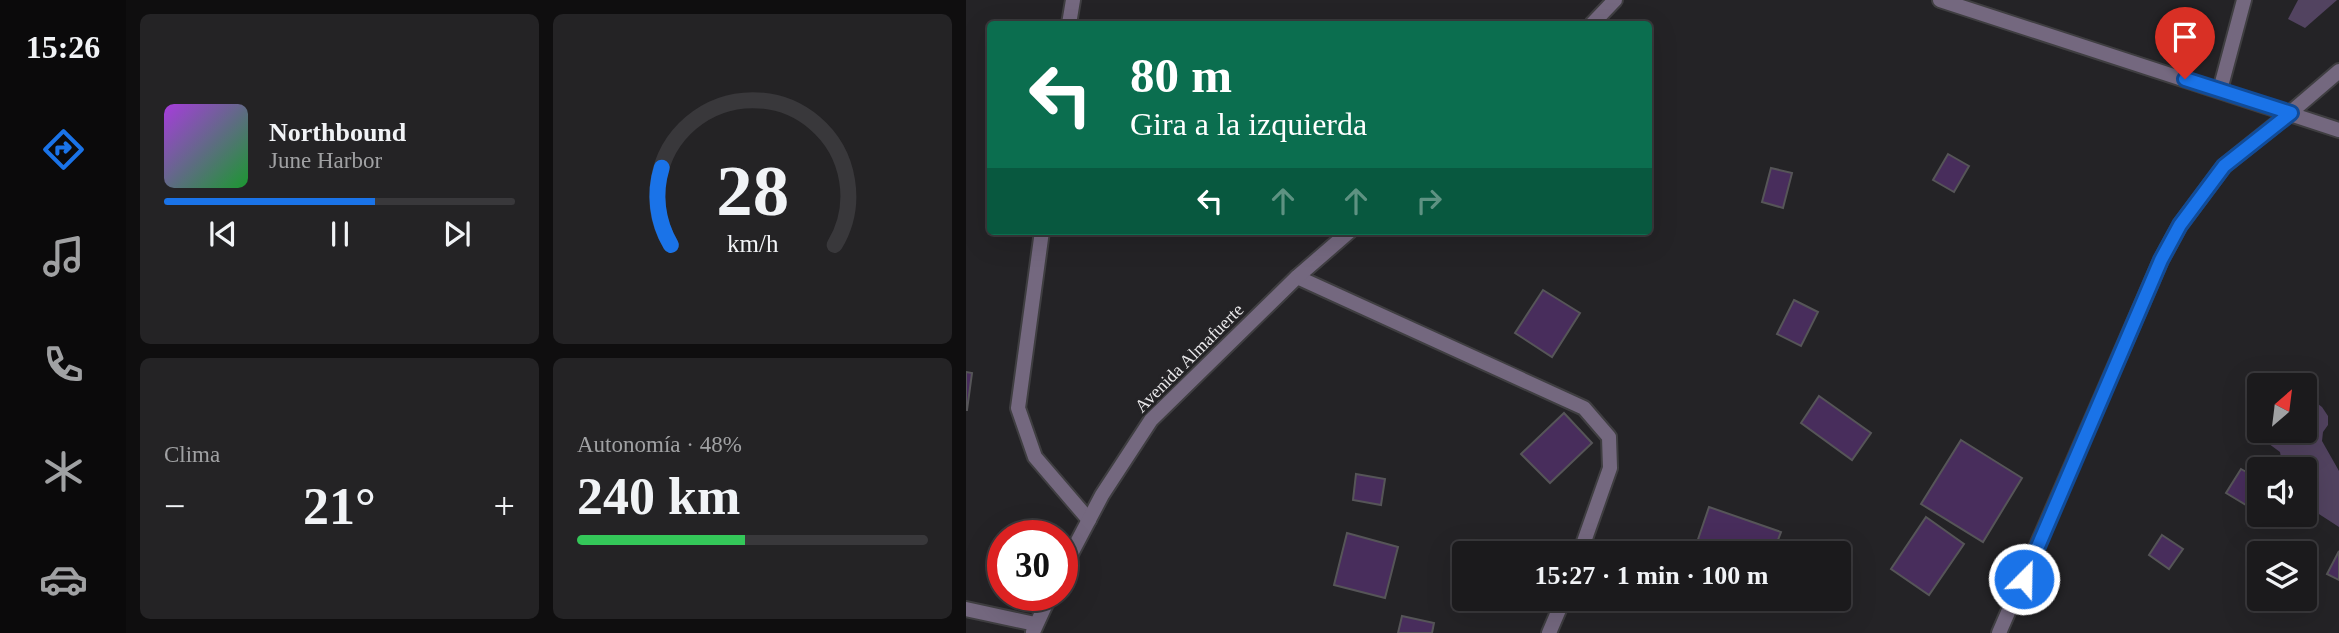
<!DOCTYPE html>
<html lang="es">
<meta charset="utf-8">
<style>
:root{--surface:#1b1a1c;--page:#242325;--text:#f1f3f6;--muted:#a0a1a3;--line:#39383b;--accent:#1a73e8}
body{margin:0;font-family:"Times New Roman",serif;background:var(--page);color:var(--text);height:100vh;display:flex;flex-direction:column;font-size:26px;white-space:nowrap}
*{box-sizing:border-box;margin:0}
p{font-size:23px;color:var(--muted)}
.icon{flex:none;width:38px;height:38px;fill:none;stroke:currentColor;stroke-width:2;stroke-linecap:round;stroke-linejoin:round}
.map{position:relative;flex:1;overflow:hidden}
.panel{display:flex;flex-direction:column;gap:14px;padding:14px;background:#0f0e0f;width:840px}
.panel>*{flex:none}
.banner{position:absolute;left:21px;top:21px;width:665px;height:214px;border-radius:7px;box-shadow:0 7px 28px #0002,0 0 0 2px var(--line);background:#0b6e4f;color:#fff;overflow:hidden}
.needle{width:46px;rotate:28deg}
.tools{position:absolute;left:1281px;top:373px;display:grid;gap:14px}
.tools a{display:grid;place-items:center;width:70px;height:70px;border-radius:7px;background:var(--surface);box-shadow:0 7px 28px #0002,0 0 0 2px var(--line);font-size:35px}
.speed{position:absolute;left:21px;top:520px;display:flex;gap:14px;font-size:35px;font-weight:700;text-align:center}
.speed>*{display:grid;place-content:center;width:91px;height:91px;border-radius:50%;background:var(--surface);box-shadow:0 7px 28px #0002,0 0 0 2px var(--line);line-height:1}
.speed .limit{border:10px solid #d22;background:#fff;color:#111}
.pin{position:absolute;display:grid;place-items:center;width:60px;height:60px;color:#fff;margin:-72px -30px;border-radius:50% 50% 50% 0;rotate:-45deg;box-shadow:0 0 7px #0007}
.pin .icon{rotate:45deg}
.me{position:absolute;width:77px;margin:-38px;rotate:23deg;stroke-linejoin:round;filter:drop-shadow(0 0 5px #0008)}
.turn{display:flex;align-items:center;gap:24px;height:147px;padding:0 28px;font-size:32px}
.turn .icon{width:91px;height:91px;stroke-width:2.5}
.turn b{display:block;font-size:49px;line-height:60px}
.lanes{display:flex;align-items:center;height:66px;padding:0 28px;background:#0003;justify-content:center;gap:35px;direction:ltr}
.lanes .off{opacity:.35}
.big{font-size:52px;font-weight:700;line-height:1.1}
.panel .tile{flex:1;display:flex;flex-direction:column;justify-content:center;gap:10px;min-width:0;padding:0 24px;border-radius:10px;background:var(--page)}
.panel .dial{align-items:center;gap:0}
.dial svg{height:182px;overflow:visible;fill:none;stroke:var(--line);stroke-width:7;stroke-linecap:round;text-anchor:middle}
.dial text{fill:var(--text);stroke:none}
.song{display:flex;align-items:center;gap:21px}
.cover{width:84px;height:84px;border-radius:10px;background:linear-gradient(135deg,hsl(280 70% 55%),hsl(130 70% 35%))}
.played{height:7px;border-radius:4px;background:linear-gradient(90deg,var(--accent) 60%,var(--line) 60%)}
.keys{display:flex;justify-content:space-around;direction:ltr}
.heat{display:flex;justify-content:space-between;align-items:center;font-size:38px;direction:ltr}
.charge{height:10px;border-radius:5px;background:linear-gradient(90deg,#34c759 48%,var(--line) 0)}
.panel .tiles{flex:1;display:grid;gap:14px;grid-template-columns:repeat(2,1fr)}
.trip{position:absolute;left:486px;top:541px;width:399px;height:70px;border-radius:7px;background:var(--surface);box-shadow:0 7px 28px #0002,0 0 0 2px var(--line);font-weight:700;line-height:70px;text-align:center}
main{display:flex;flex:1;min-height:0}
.dock{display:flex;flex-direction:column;width:126px;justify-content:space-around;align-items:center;background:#0b0a0b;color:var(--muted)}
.dock .icon{width:49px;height:49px}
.dock .current{color:var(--accent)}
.dock b{font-size:32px;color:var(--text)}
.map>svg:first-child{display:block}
.green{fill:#524360}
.building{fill:#482d5c;stroke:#565558;stroke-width:2}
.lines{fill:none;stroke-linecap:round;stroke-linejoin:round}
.street-casing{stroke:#3f3e41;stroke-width:18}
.street{stroke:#74687f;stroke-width:14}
.route-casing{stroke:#114b97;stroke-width:18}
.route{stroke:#1a73e8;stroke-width:12}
.labels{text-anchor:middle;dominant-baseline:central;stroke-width:6;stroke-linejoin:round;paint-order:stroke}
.street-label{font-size:18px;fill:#e8e7e9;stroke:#242326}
</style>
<main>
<nav class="dock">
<b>15:26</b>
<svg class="icon current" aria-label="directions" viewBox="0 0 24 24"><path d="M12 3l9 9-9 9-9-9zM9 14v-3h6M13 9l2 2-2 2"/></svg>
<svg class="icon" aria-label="music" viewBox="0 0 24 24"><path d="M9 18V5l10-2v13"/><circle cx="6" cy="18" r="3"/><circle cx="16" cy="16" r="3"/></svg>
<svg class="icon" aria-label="phone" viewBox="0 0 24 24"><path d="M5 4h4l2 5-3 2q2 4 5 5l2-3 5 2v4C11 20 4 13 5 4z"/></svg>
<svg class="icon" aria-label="climate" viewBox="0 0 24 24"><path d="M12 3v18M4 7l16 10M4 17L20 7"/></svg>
<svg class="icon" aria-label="car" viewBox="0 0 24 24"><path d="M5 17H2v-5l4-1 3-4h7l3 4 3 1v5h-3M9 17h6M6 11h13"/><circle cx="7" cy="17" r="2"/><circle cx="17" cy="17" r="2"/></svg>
</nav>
<section class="panel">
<div class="tiles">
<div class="tile">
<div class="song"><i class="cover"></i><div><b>Northbound</b><p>June Harbor</p></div></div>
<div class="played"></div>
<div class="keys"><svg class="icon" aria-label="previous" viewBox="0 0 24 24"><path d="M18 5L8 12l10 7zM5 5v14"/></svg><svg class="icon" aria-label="pause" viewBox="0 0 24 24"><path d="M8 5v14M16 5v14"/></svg><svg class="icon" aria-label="next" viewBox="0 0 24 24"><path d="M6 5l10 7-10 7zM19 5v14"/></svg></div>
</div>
<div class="tile dial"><svg viewBox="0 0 100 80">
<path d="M14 69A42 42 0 1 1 86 69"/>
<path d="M14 69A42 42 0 0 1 10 35" stroke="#1a73e8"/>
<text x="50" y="56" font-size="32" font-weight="700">28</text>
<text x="50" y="72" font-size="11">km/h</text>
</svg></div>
<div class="tile"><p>Clima</p>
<div class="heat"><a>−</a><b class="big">21°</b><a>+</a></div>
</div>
<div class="tile"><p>Autonomía · 48%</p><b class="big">240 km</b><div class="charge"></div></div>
</div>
</section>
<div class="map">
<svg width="1373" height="633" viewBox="0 0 1373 633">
<rect width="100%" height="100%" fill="#242326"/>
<g class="green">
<path d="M 1332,0 L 1371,0 L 1339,28 L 1322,19 Z"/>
<path d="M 1339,394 L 1356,407 L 1362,416 L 1362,425 L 1357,432 L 1356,441 L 1373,471 L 1373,527 L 1339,505 L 1339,469 L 1317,469 L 1314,452 L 1295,438 L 1287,427 L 1293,409 L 1293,430 L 1339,430 Z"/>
</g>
<g class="building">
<path d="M 982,154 L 1003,166 L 988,192 L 967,180 Z"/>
<path d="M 805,168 L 826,173 L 817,208 L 796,202 Z"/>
<path d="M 577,290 L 614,313 L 586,357 L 549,333 Z"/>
<path d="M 828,300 L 852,312 L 835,346 L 811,334 Z"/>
<path d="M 0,372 L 6,373 L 1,410 L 0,410 Z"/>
<path d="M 853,396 L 905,433 L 886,460 L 835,423 Z"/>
<path d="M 598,413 L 626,443 L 584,483 L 555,454 Z"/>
<path d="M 995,440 L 1056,478 L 1017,542 L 955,504 Z"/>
<path d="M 1275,469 L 1293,479 L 1293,505 L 1290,511 L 1260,493 Z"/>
<path d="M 390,474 L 419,479 L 415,505 L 387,500 Z"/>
<path d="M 743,507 L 815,532 L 807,553 L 734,553 L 728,551 Z"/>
<path d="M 960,517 L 998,544 L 963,595 L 925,569 Z"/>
<path d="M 381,533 L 432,547 L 419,598 L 368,585 Z"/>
<path d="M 1196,535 L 1217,549 L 1203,569 L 1183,555 Z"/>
<path d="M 1373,551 L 1373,580 L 1361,574 Z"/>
<path d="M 436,616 L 468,623 L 466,633 L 432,633 Z"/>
</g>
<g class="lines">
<g class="street-casing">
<g id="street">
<path d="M 974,0 L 1373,130"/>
<path d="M 103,24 L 107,0"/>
<path d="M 626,24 L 649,0"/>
<path d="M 1254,90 L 1278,0"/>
<path d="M 76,231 L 52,408 L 69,457 L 123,520"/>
<path d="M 331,277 L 618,408 L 643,437 L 644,468 L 614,553"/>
<path d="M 96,571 L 136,495 L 185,420 L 331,277 L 384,231"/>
<path d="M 0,609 L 69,624"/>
<path d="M 67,632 L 84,595"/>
<path d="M 583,633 L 598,598"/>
<path d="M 1033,633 L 1195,260 L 1214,225 L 1258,166 L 1324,113 L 1373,71"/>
</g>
</g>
<use href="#street" class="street"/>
</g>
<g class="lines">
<g class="route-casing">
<path id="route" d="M 1058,579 L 1195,260 L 1214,225 L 1258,166 L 1325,113 L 1219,79"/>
</g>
<use href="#route" class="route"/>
</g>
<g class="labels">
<g class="street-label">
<text transform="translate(223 358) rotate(-45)">Avenida Almafuerte</text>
</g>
</g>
</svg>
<div class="tools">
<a><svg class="needle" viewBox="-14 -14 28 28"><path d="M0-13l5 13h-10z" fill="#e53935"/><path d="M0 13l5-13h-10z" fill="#a0a1a3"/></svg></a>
<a><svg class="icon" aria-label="sound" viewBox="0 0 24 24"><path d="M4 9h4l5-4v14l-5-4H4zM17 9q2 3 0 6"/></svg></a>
<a><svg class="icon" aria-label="layers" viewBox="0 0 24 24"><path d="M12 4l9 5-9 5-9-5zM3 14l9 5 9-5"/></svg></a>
</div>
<div class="speed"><div class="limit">30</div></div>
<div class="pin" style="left:1219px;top:79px;background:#d93025"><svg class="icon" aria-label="arrive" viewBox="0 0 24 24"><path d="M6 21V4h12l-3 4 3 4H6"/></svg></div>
<svg class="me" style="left:1058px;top:579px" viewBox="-20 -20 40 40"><circle r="17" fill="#1a73e8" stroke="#fff" stroke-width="3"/><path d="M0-11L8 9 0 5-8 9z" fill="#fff"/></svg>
<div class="trip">15:27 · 1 min · 100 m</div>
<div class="banner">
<div class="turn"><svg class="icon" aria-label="left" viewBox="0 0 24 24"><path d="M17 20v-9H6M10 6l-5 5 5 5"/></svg><div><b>80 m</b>Gira a la izquierda</div></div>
<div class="lanes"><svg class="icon" aria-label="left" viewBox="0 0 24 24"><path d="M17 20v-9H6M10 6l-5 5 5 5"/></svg><svg class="icon off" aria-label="ahead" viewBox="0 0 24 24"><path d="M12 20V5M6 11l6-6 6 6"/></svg><svg class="icon off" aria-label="ahead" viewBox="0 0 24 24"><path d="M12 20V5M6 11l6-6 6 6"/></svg><svg class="icon off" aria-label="right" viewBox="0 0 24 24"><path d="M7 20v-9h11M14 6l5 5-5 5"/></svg></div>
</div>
</div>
</main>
